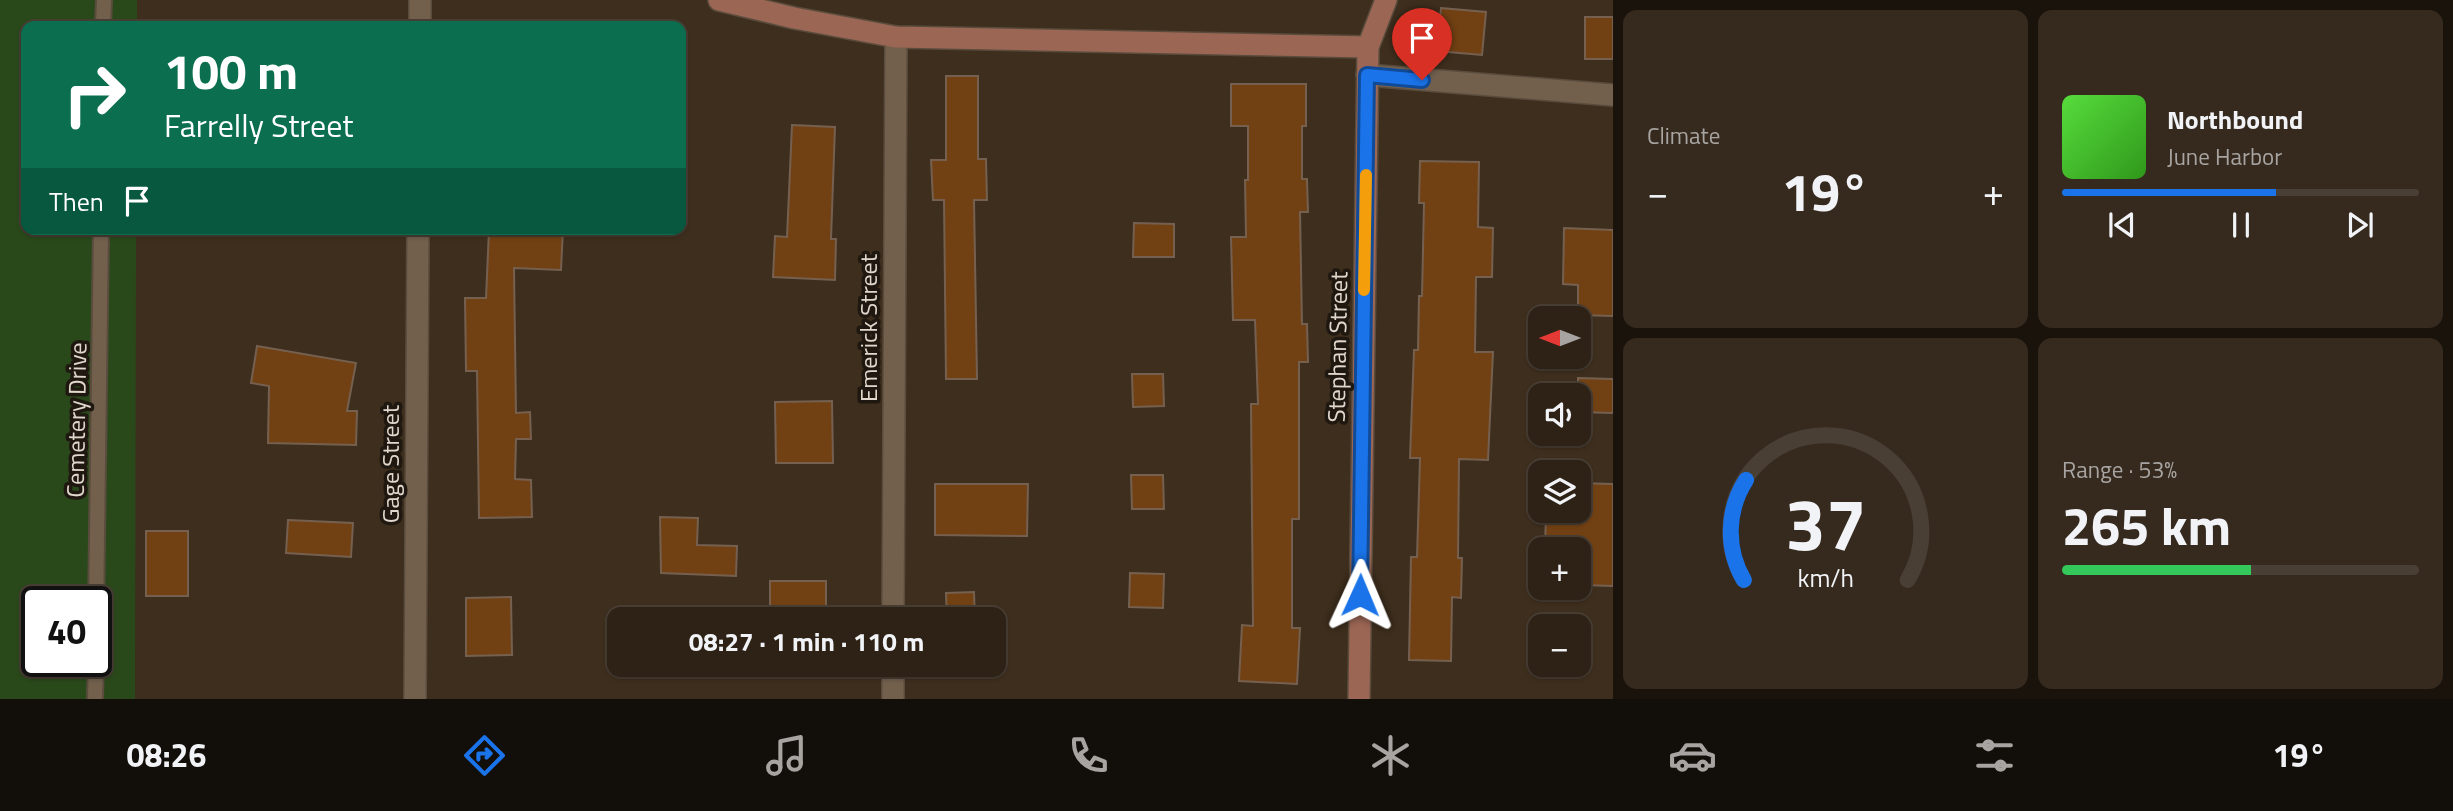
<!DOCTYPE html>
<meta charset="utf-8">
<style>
:root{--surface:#2e2216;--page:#362a1f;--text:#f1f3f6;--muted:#a7a4a1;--line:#493f35;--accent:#1a73e8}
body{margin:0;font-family:"Titillium Web",sans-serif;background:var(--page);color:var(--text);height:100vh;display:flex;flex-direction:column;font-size:26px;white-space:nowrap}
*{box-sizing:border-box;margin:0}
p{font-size:23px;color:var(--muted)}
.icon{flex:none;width:38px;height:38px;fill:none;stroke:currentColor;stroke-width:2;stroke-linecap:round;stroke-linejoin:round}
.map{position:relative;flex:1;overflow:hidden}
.drawer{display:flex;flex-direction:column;gap:10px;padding:10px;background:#19130c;width:840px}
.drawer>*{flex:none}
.guide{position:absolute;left:21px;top:21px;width:665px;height:214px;border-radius:14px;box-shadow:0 2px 5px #0004,0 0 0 2px var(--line);background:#0b6e4f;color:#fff;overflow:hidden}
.needle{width:46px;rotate:270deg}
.controls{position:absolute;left:1528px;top:306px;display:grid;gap:14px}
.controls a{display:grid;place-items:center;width:63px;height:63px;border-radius:14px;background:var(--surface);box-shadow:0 2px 5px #0004,0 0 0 2px var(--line);font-size:35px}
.speed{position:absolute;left:21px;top:586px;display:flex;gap:14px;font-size:35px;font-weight:700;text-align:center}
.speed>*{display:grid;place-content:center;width:91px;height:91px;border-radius:50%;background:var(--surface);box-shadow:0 2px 5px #0004,0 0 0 2px var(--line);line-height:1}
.speed .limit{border:4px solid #111;border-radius:10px;background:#fff;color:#111}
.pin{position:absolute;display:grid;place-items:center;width:60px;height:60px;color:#fff;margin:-72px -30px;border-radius:50% 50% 50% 0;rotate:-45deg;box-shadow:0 0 7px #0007}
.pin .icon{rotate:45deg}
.me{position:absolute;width:77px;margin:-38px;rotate:1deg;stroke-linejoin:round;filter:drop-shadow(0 0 5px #0008)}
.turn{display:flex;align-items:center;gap:24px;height:147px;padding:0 28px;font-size:32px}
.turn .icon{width:91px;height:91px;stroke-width:2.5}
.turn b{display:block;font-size:49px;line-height:60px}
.then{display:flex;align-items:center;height:66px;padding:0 28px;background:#0003;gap:14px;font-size:26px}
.big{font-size:52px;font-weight:700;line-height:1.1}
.drawer .card{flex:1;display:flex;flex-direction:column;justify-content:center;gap:10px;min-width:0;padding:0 24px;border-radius:14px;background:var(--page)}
.drawer .dial{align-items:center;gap:0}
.dial svg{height:182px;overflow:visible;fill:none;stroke:var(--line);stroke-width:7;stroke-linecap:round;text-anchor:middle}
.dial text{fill:var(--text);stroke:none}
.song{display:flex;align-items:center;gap:21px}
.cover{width:84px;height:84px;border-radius:10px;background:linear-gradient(135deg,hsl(110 70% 55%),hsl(110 70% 35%))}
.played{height:7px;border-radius:4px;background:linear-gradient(90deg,var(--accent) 60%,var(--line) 60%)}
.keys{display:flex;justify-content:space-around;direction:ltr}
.heat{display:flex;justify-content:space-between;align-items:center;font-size:38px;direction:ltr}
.charge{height:10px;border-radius:5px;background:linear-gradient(90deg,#34c759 53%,var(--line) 0)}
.drawer .tiles{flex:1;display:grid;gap:10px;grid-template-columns:repeat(2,1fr)}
.trip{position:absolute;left:607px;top:607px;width:399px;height:70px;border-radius:14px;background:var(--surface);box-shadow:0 2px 5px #0004,0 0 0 2px var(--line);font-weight:700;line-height:70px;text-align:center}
.tab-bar{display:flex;height:112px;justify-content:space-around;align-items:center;background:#120e09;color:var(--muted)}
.tab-bar .icon{width:49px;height:49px}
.tab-bar .selected{color:var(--accent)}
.tab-bar b{font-size:32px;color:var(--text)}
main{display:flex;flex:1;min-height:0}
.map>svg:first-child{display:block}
.green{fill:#2a491b;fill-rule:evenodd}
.building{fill:#724113;stroke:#756050;stroke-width:2}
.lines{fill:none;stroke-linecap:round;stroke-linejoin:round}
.lane-casing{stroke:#5a4c3d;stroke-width:18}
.street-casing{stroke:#5a4c3d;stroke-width:24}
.secondary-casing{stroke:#5a4c3d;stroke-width:24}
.lane{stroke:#72604d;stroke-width:14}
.street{stroke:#72604d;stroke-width:21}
.secondary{stroke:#9c6654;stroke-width:21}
.route-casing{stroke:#114b97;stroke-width:18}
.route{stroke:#1a73e8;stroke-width:12}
.slow{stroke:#f59e0b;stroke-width:12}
.labels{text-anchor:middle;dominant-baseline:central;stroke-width:7;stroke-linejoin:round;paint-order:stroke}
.street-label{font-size:24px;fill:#e1d7cc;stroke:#1f1810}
</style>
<main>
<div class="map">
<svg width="1613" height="699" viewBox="0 0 1613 699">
<rect width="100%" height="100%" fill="#3e2e1d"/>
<path class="green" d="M 0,0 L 137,0 L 137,26 L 26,26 L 26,229 L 136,229 L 135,699 L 0,699 ZM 37,602 L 96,602 L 96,662 L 37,662 Z"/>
<g class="building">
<path d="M 1441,8 L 1486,12 L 1482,55 L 1437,51 Z"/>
<rect x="1585" y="17" width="28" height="42"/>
<path d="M 946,76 L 978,76 L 978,159 L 986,159 L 987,200 L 974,200 L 977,379 L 946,379 L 944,200 L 933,200 L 931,160 L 946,160 Z"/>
<path d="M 1231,84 L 1306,84 L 1306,126 L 1302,126 L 1302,179 L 1307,179 L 1308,212 L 1300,212 L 1302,324 L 1307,324 L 1308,362 L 1299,362 L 1299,519 L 1292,519 L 1292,628 L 1300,628 L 1297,684 L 1239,681 L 1242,625 L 1253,626 L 1251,404 L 1258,404 L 1255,320 L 1233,320 L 1231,237 L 1246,237 L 1245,180 L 1248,180 L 1248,126 L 1231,126 Z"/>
<path d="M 792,125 L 835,127 L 831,239 L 836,239 L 835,280 L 773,277 L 775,236 L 787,237 Z"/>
<path d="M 1420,161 L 1479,162 L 1478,227 L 1493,228 L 1492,277 L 1476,277 L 1475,352 L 1493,352 L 1488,460 L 1459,459 L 1458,558 L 1462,558 L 1461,598 L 1452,597 L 1451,661 L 1409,660 L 1411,557 L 1417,557 L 1420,458 L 1410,458 L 1414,350 L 1418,350 L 1419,296 L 1422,296 L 1424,203 L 1419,203 Z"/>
<path d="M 1134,223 L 1174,224 L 1174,257 L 1133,257 Z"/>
<path d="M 1564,228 L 1613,230 L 1613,316 L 1578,315 L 1578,285 L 1563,284 Z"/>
<path d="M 489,229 L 563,229 L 561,270 L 514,268 L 516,413 L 530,412 L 531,439 L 516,439 L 515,479 L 531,480 L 532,517 L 479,518 L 477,371 L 466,371 L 465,298 L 486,298 Z"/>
<path d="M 257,346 L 356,363 L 347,411 L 357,411 L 356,445 L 268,443 L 269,386 L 251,383 Z"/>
<path d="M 1132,374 L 1163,374 L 1164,406 L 1133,407 Z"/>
<path d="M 1578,378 L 1613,379 L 1613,413 L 1578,412 Z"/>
<path d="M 832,401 L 833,463 L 776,463 L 775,402 Z"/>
<path d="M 1131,475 L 1163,475 L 1164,509 L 1132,509 Z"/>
<path d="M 1578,483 L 1613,484 L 1613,586 L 1581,585 L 1581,598 L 1544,597 L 1544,588 L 1578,588 L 1578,550 L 1545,550 L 1546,511 L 1578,511 Z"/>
<path d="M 935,484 L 1028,484 L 1027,536 L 935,535 Z"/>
<path d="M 660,517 L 698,518 L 697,545 L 737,546 L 736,576 L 661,573 Z"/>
<path d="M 288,520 L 353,523 L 351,557 L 286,553 Z"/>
<rect x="146" y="531" width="42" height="65"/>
<path d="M 1130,573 L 1164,574 L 1163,608 L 1129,607 Z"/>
<rect x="770" y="581" width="56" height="39"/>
<path d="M 974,592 L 975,620 L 947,620 L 946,593 Z"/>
<path d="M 511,597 L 512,655 L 466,656 L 466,598 Z"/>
</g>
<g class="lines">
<g class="lane-casing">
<g id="lane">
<path d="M 103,26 L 104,0"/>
<path d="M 96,611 L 101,229"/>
<path d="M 95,699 L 96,662"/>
</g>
</g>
<g class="street-casing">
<g id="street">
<path d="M 420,26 L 420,0"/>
<path d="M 1367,75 L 1613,95"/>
<path d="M 893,620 L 896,37"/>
<path d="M 415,699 L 418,229"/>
<path d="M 893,699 L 893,665"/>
</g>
</g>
<g class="secondary-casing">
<g id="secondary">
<path d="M 719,0 L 794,18 L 896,37 L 1368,47"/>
<path d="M 1359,699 L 1368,47 L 1386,0"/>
</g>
</g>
<use href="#lane" class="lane"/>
<use href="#street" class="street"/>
<use href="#secondary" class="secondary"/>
</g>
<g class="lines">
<g class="route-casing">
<path id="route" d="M 1360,595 L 1367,75 L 1422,80"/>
</g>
<use href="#route" class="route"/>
<path class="slow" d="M 1364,290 L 1366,175"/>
</g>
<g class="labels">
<g class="street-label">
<text transform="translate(868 328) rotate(-90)">Emerick Street</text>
<text transform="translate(1337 347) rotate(-89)">Stephan Street</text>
<text transform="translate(76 420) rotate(-89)">Cemetery Drive</text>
<text transform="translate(390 464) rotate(-90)">Gage Street</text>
</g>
</g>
</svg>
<div class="controls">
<a><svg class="needle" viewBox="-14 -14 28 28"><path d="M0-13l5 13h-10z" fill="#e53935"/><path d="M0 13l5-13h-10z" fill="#a7a4a1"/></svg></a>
<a><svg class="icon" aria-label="sound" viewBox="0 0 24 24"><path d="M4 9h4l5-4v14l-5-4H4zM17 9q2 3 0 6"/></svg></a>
<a><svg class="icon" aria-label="layers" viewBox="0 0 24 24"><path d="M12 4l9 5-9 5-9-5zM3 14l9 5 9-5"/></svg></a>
<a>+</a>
<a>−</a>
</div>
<div class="speed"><div class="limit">40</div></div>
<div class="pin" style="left:1422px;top:80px;background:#d93025"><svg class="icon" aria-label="arrive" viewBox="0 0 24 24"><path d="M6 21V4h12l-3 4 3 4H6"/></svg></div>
<svg class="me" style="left:1360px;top:595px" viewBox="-20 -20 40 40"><path d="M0-17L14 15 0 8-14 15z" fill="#1a73e8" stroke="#fff" stroke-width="4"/></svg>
<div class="trip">08:27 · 1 min · 110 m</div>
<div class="guide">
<div class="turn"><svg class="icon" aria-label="right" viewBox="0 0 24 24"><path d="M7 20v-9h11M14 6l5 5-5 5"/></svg><div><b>100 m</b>Farrelly Street</div></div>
<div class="then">Then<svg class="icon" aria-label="arrive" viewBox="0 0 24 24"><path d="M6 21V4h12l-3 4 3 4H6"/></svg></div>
</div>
</div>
<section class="drawer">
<div class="tiles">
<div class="card"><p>Climate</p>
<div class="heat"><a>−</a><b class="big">19°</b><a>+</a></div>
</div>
<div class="card">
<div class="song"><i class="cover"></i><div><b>Northbound</b><p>June Harbor</p></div></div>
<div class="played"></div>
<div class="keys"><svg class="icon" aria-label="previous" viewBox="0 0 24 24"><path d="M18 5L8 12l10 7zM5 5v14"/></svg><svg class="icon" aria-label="pause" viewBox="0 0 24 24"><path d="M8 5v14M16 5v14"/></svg><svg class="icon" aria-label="next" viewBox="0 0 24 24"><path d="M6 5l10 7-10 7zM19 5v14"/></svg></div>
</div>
<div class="card dial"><svg viewBox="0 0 100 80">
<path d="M14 69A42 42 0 1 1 86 69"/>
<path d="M14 69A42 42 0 0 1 15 25" stroke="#1a73e8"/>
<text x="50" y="56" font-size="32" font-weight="700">37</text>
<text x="50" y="72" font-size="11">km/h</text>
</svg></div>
<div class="card"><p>Range · 53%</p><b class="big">265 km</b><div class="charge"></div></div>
</div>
</section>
</main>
<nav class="tab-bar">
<b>08:26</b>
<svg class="icon selected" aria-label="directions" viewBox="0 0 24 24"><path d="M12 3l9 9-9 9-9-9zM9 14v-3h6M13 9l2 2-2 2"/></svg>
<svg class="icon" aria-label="music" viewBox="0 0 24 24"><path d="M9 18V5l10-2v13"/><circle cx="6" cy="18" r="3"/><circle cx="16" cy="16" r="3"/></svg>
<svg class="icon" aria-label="phone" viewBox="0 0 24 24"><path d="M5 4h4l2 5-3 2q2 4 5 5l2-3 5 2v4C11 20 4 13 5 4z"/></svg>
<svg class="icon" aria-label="climate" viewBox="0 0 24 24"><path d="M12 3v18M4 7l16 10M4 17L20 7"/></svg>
<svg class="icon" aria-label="car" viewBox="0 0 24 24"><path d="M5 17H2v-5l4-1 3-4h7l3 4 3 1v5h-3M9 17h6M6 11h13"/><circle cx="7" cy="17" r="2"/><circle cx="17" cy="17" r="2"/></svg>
<svg class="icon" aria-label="filters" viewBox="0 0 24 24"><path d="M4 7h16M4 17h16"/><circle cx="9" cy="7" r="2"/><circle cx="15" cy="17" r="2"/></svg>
<b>19°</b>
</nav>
